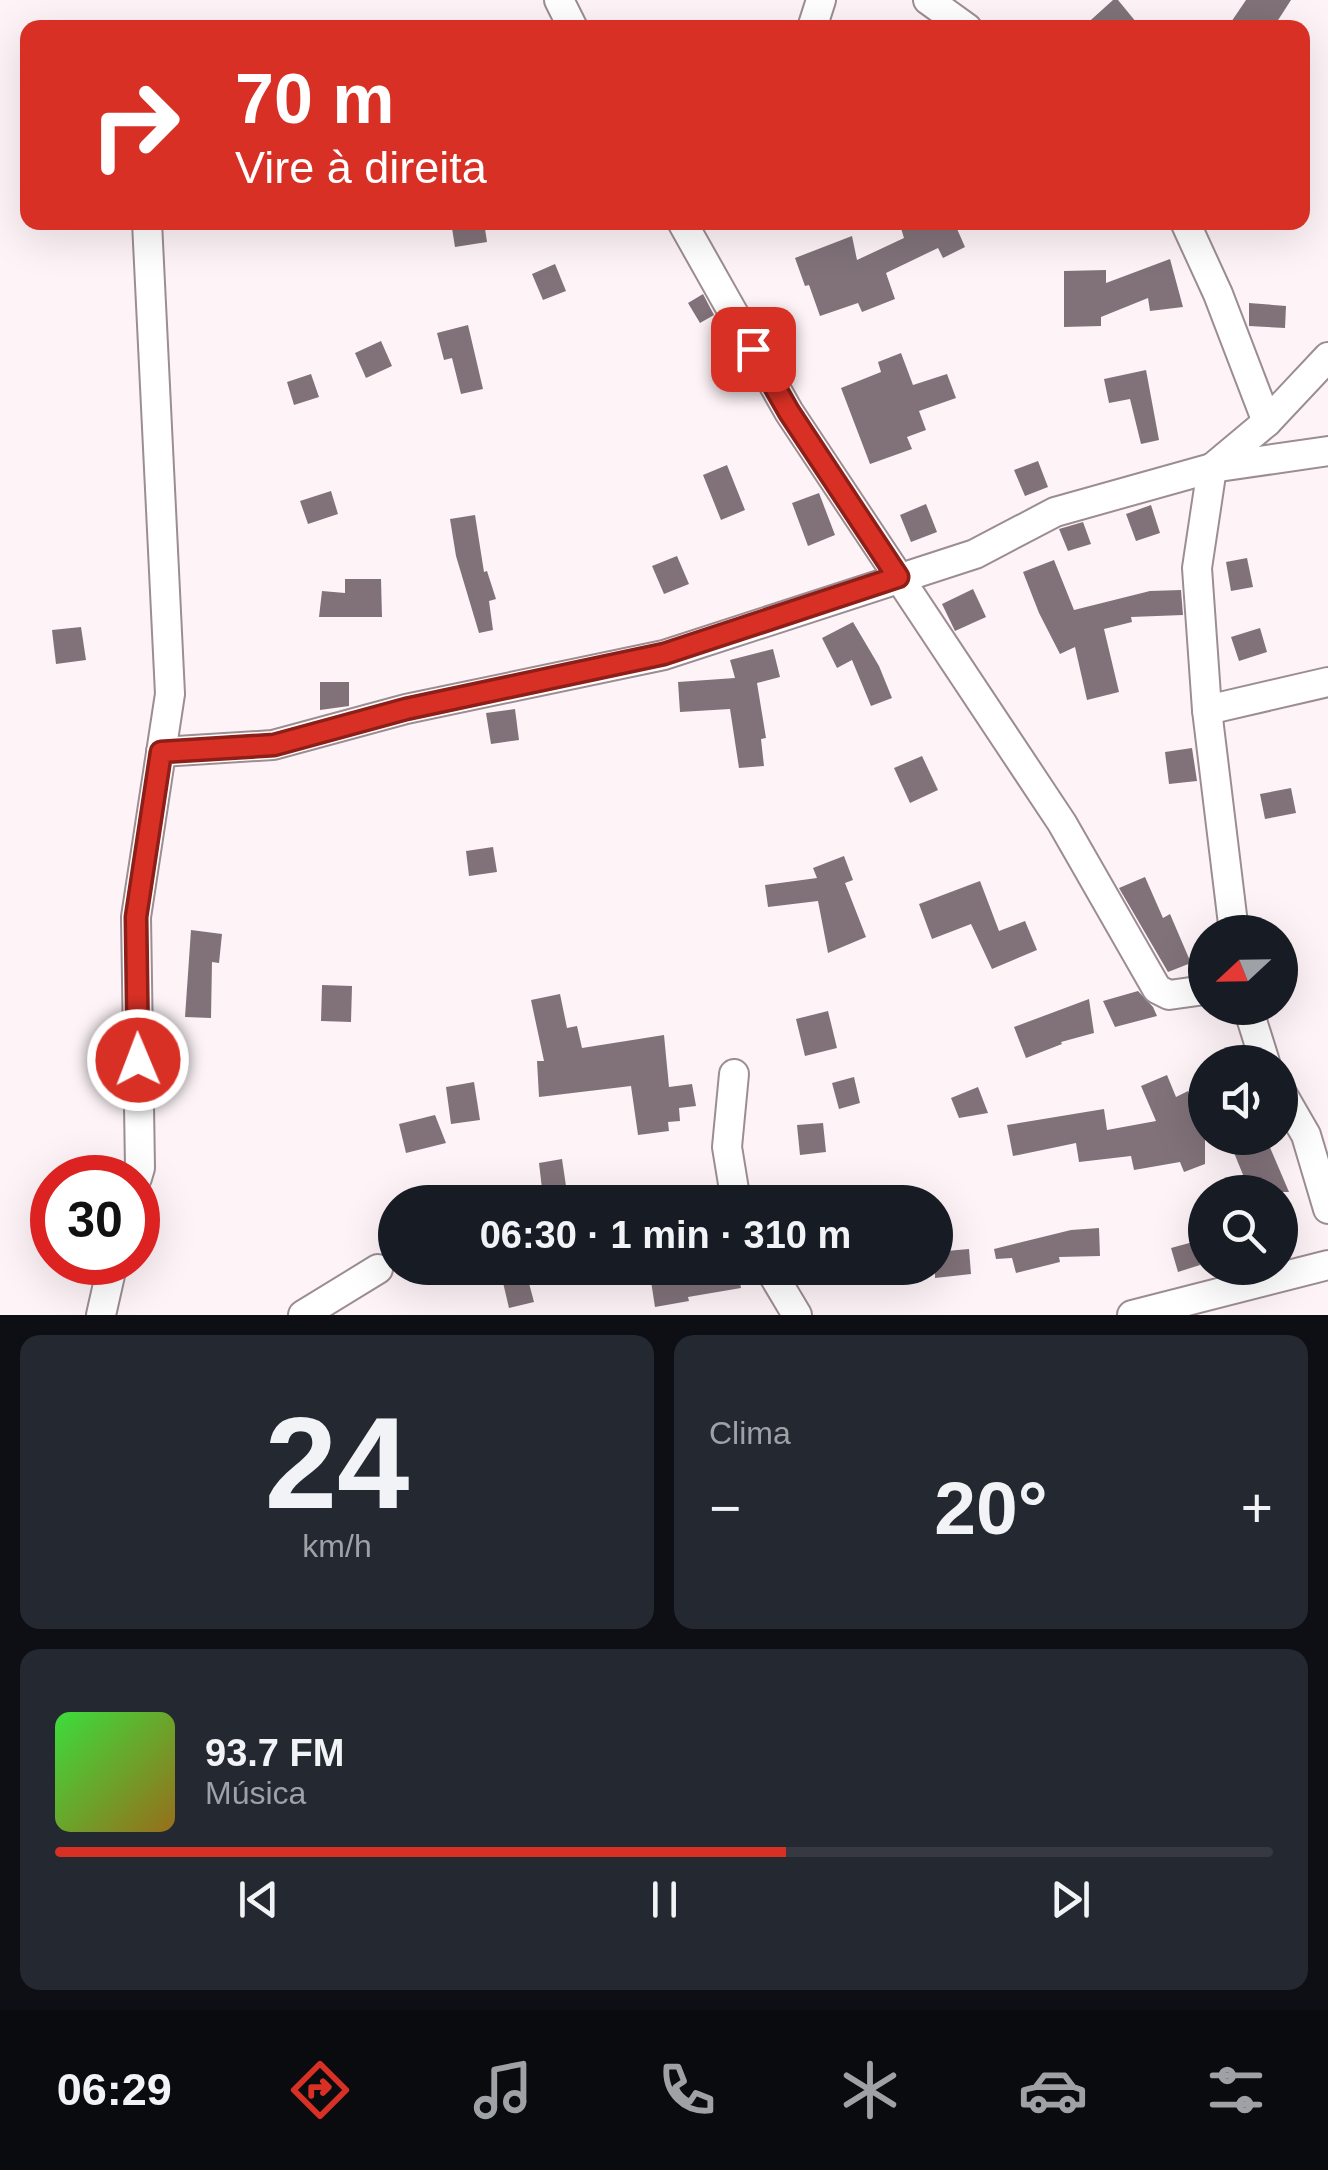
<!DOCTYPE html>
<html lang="pt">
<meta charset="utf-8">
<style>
:root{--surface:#171b24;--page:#242831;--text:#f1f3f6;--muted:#9ea1a6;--line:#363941;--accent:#d93025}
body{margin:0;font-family:Arial,sans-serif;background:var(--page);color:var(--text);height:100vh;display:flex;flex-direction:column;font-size:38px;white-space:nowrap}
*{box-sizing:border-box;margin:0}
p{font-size:32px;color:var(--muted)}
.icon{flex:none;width:55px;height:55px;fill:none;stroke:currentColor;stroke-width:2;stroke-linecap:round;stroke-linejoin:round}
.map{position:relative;height:1315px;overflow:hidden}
.side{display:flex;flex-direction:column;gap:20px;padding:20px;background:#0d0f14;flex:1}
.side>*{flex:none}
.banner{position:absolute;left:20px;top:20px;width:1290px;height:210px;border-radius:20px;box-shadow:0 10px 40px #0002;background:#d93025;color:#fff;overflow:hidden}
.needle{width:65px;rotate:248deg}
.fabs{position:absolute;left:1188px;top:915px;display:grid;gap:20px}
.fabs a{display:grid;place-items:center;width:110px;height:110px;border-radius:50%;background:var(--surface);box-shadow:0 10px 40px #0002;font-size:50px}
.speed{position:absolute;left:30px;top:1155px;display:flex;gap:20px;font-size:50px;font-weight:700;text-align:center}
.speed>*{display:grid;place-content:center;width:130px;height:130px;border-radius:50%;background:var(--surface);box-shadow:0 10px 40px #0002;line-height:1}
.speed .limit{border:15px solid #d22;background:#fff;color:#111}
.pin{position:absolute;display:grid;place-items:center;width:85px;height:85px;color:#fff;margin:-42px;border-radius:20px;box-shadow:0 5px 15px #0006}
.me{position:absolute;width:110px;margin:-55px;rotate:359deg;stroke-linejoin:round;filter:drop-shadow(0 0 8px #0008)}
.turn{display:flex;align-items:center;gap:35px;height:210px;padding:0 50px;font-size:45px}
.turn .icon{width:130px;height:130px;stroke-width:2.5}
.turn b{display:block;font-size:70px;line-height:85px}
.big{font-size:75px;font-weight:700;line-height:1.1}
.side .widget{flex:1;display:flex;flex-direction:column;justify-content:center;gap:15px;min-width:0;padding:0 35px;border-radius:20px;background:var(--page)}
.side .dial{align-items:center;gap:0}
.dial b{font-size:130px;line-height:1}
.song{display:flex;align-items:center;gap:30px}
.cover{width:120px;height:120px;border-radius:15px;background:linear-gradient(135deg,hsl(120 70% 55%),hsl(40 70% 35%))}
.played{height:10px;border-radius:5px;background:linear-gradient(90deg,var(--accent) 60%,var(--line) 60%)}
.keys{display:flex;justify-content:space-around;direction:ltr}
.heat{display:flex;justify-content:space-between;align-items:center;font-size:55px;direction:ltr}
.side .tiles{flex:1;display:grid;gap:20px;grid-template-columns:1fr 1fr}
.widget:last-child{grid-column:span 2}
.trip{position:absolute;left:378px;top:1185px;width:575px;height:100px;border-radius:50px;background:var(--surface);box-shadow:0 10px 40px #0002;font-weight:700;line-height:100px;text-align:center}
.menu{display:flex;height:160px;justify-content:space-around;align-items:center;background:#090b0e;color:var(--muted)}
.menu .icon{width:70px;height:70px}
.menu .current{color:var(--accent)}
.menu b{font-size:45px;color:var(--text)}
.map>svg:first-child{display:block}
.building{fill:#817279}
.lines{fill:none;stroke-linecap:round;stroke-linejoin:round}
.minor-casing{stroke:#9c8d93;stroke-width:32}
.minor{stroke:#fff;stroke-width:28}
.route-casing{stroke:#8d1f18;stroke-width:25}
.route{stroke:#d93025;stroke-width:18}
</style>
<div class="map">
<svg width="1328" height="1315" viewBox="0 0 1328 1315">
<rect width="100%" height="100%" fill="#fef4f8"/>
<g class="building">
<path d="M 1113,0 L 1118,0 L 1141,28 L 1082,28 Z"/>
<path d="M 1246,0 L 1291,0 L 1273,28 L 1227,28 Z"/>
<path d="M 451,222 L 484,222 L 487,242 L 455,247 Z"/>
<path d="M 899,222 L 954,222 L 965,247 L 943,258 L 938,248 L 886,273 L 895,299 L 862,312 L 858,303 L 820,316 L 809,285 L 805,286 L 795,258 L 852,236 L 857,260 L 904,238 Z"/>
<path d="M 1170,259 L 1183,307 L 1150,311 L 1148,298 L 1101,317 L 1101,326 L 1064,327 L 1064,271 L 1106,270 L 1106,283 Z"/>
<path d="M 555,264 L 566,291 L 543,300 L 532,274 Z"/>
<path d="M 703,294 L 714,315 L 700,323 L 688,303 Z"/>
<path d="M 1249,303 L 1286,306 L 1285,328 L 1249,326 Z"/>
<path d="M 468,325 L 483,389 L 461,394 L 452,358 L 444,360 L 437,333 Z"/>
<path d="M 381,341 L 392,366 L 366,378 L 355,353 Z"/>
<path d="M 901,353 L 913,385 L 947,374 L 956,398 L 919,411 L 926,430 L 907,437 L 912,449 L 870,464 L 841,388 L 881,372 L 878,362 Z"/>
<path d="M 1146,370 L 1159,440 L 1141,444 L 1130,399 L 1109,403 L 1104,379 Z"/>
<path d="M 311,374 L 319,397 L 294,405 L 287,382 Z"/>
<path d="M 1038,461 L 1048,487 L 1025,496 L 1014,470 Z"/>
<path d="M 727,465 L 745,510 L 721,520 L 703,475 Z"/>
<path d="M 331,491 L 338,514 L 308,524 L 300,501 Z"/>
<path d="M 819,493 L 835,535 L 808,546 L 792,503 Z"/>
<path d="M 926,504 L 937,532 L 911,542 L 900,515 Z"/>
<path d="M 1151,505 L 1160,533 L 1136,541 L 1126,514 Z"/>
<path d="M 475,515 L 484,572 L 487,571 L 496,599 L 489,601 L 493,630 L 479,633 L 456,556 L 450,519 Z"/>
<path d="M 1083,522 L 1091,544 L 1068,551 L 1059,529 Z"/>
<path d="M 677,556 L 689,584 L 664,594 L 652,566 Z"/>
<path d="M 1247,558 L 1253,587 L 1231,591 L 1226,562 Z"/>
<path d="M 1054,560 L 1074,610 L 1150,591 L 1181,590 L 1183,615 L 1131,617 L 1132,622 L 1104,629 L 1119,692 L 1087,700 L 1075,647 L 1060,654 L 1039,613 L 1023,572 Z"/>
<path d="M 345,579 L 381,579 L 382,617 L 319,617 L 322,591 L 345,593 Z"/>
<path d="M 973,589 L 986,617 L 955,631 L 942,604 Z"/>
<path d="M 853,622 L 879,666 L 892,698 L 871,706 L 852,660 L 837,668 L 822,638 Z"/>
<path d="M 81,627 L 86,660 L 56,664 L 52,630 Z"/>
<path d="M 1260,628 L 1267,652 L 1239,661 L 1231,637 Z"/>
<path d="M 773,649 L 780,677 L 757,683 L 766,738 L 761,739 L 764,766 L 739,768 L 730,709 L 680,712 L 678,682 L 735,678 L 730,660 Z"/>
<path d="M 320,682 L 349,682 L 349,706 L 320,710 Z"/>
<path d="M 515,709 L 519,740 L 491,744 L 486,713 Z"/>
<path d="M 1192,748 L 1197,781 L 1169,784 L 1165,752 Z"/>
<path d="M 922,756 L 938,790 L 910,803 L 894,768 Z"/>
<path d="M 1291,788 L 1296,813 L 1265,819 L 1260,794 Z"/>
<path d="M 493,847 L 497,872 L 469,876 L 466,851 Z"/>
<path d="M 844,856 L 853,880 L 845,883 L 866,937 L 828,953 L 818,901 L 768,907 L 765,885 L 817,878 L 813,868 Z"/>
<path d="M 1145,877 L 1163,918 L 1170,914 L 1191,963 L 1168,972 L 1119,888 Z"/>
<path d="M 980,881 L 999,931 L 1025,921 L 1037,950 L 992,969 L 971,924 L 932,939 L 919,904 Z"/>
<path d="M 191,930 L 222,934 L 219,963 L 212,962 L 211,1018 L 185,1017 Z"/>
<path d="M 322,985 L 352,986 L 351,1022 L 321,1021 Z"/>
<path d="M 1138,991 L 1153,1007 L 1157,1016 L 1115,1027 L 1103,1001 Z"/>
<path d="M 560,994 L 567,1028 L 577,1026 L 582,1048 L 664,1035 L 669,1087 L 692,1084 L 696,1106 L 679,1108 L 680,1121 L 668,1122 L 669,1131 L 638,1135 L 631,1086 L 539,1097 L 537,1061 L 544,1061 L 531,1000 Z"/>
<path d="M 1089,999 L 1094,1033 L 1061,1042 L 1062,1044 L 1026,1058 L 1014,1027 Z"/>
<path d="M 828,1011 L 837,1048 L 805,1056 L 796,1019 Z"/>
<path d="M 1167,1075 L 1176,1097 L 1188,1091 L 1205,1128 L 1205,1164 L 1184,1172 L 1180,1162 L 1134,1170 L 1131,1156 L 1079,1162 L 1076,1143 L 1013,1156 L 1007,1125 L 1104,1109 L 1107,1130 L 1156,1121 L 1141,1086 Z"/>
<path d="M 854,1077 L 860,1103 L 839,1109 L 832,1083 Z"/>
<path d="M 474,1082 L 480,1120 L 451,1124 L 446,1087 Z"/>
<path d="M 978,1087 L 988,1113 L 959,1118 L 951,1098 Z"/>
<path d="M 435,1115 L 446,1143 L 406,1153 L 399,1124 Z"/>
<path d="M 823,1123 L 826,1152 L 800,1155 L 797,1125 Z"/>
<path d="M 1228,1138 L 1266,1138 L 1289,1192 L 1250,1192 Z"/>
<path d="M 562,1159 L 566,1186 L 542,1189 L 539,1163 Z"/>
<path d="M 1099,1228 L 1100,1256 L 1059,1257 L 1060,1262 L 1016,1273 L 1012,1258 L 996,1259 L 994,1249 L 1071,1230 Z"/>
<path d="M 1193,1242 L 1200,1265 L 1178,1272 L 1171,1248 Z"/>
<path d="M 969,1249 L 971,1274 L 935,1278 L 935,1252 Z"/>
<path d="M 525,1268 L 534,1302 L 509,1308 L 501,1274 Z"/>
<path d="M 699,1268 L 737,1268 L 741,1288 L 688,1297 L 689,1301 L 655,1307 L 650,1275 Z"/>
</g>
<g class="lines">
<g class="minor-casing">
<g id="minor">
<path d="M 559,0 L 573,28"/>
<path d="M 928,0 L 967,28"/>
<path d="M 812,28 L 821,0"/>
<path d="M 682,222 L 789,412 L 1062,823 L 1157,989 L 1169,995 L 1205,990"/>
<path d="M 1185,222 L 1218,294 L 1267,422"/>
<path d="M 1207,710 L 1328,682"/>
<path d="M 161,752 L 273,745 L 406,709 L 664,655 L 975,554 L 1055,512 L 1212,468 L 1328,451"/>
<path d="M 1234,932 L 1207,710 L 1197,568 L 1212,468 L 1267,422 L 1328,357"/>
<path d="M 1248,1008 L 1265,1062"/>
<path d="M 734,1074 L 727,1147 L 736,1202"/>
<path d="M 1280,1090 L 1306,1135 L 1328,1209"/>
<path d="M 137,1178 L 140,1168 L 136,917 L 170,694 L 147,222"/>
<path d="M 769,1268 L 797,1315"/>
<path d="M 101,1315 L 113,1262"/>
<path d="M 303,1315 L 378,1269"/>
<path d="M 1132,1315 L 1328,1265"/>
</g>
</g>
<use href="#minor" class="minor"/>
</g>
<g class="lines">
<g class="route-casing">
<path id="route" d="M 138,1060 L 136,917 L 161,752 L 274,745 L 406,709 L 664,654 L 898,577 L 789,412 L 753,349"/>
</g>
<use href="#route" class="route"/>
</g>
</svg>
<div class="fabs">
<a><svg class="needle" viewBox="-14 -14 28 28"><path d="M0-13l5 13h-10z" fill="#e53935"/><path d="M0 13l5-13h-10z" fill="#9ea1a6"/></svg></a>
<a><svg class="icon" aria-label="sound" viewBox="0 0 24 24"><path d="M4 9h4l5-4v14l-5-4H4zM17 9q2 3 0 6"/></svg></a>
<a><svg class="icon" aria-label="search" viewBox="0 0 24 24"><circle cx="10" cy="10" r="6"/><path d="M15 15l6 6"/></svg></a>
</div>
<div class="speed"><div class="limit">30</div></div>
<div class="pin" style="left:753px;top:349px;background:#d93025"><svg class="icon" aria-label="arrive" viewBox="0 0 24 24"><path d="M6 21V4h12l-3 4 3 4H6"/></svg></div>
<svg class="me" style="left:138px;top:1060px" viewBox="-20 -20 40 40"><circle r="17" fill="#d93025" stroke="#fff" stroke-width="3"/><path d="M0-11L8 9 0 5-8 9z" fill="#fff"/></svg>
<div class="trip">06:30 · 1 min · 310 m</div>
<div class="banner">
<div class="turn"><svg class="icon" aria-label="right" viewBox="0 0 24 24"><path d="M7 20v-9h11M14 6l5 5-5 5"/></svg><div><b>70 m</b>Vire à direita</div></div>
</div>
</div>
<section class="side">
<div class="tiles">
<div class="widget dial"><b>24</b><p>km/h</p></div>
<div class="widget"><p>Clima</p>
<div class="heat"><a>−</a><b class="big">20°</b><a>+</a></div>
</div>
<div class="widget">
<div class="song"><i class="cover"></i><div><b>93.7 FM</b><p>Música</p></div></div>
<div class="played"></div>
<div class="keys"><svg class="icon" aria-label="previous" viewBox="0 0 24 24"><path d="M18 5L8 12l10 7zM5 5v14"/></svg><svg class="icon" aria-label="pause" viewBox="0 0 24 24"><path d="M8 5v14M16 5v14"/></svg><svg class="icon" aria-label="next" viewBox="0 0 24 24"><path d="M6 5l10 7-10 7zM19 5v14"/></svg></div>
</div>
</div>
</section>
<nav class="menu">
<b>06:29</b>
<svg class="icon current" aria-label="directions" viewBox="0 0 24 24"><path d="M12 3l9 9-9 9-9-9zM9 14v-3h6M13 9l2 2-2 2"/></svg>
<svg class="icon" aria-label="music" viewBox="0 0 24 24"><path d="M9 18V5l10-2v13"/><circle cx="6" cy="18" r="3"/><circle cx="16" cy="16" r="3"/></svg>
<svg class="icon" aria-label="phone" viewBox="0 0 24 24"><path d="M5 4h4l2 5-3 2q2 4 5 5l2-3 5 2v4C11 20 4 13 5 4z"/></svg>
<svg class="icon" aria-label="climate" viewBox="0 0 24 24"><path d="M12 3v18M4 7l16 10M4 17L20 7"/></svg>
<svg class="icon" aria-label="car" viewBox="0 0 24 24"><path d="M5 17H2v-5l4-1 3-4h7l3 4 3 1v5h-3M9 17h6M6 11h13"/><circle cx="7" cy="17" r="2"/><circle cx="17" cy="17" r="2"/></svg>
<svg class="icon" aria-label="filters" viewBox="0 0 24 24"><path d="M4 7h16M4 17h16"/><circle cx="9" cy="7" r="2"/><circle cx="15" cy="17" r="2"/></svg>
</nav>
